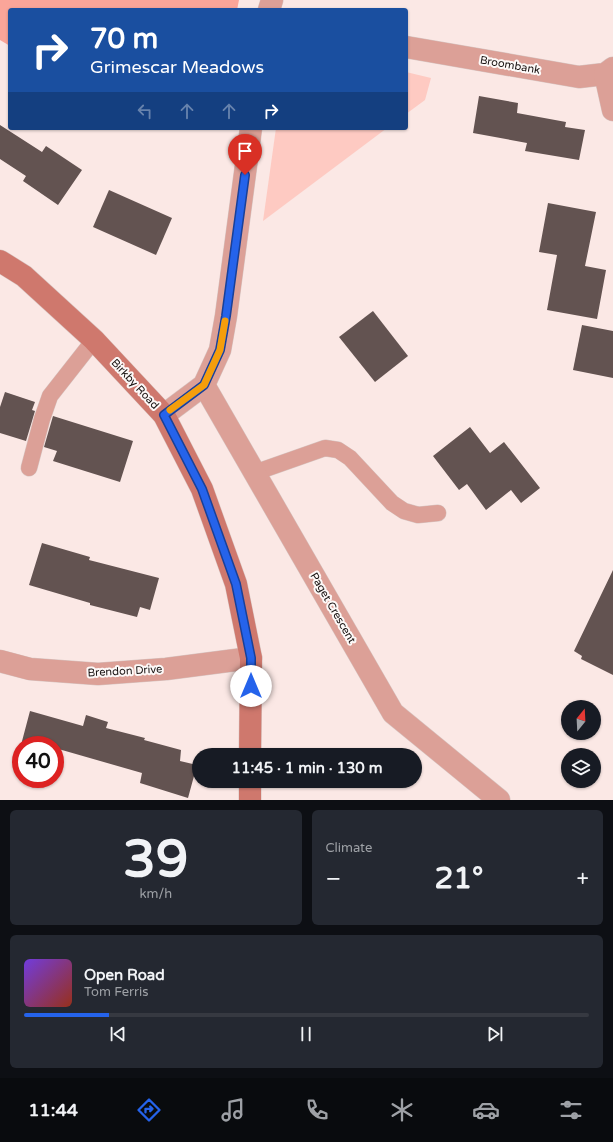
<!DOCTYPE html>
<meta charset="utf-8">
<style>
:root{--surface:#171b24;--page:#242831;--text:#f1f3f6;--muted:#9ea1a6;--line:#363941;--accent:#2563eb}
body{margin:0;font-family:"Varela Round",sans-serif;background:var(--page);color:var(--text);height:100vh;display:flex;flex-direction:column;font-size:15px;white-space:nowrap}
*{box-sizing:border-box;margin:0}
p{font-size:13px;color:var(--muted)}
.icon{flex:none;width:22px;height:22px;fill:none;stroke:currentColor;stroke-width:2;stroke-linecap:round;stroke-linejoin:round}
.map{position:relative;height:800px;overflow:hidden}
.sheet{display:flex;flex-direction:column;gap:10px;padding:10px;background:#0d0f14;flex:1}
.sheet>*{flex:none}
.guide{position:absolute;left:8px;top:8px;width:400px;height:122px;border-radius:4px;box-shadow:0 1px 3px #0004;background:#1a4fa0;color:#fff;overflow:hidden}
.needle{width:26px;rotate:18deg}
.controls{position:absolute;left:561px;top:700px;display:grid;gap:8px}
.controls a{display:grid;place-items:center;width:40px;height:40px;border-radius:50%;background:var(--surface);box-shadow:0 1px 3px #0004;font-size:20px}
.speed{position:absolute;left:12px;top:736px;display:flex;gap:8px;font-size:20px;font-weight:700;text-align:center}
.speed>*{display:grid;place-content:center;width:52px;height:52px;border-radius:50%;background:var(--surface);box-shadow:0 1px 3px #0004;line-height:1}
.speed .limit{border:6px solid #d22;background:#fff;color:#111}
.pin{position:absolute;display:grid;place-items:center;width:34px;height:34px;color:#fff;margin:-41px -17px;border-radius:50% 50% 50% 0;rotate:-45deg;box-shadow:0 0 4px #0007}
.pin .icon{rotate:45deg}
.me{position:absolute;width:44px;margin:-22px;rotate:0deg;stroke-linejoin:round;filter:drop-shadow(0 0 3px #0008)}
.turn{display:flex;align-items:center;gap:14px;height:84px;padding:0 16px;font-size:18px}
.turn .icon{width:52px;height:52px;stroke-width:2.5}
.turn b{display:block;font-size:28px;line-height:34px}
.lanes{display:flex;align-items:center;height:38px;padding:0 16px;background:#0003;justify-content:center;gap:20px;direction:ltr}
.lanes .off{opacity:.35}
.big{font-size:30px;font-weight:700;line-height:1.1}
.sheet .card{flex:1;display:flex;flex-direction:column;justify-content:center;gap:6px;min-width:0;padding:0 14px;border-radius:6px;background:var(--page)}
.sheet .dial{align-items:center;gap:0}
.dial b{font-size:52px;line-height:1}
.song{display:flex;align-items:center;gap:12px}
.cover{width:48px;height:48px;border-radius:6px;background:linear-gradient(135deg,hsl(260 70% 55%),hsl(10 70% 35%))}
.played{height:4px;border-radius:2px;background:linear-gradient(90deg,var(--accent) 15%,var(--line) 15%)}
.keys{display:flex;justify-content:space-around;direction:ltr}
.heat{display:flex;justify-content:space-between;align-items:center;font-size:22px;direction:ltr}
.sheet .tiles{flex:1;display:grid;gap:10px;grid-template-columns:1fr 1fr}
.card:last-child{grid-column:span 2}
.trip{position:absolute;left:192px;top:748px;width:230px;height:40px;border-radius:20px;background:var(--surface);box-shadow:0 1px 3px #0004;font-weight:700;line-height:40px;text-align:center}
.tabs{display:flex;height:64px;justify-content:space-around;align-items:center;background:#090b0e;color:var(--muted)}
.tabs .icon{width:28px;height:28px}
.tabs .active{color:var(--accent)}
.tabs b{font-size:18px;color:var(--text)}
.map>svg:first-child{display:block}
.green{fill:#fecac2}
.forest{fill:#faa599}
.building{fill:#635351}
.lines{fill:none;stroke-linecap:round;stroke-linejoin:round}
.lane-casing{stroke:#d7c6c3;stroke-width:17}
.street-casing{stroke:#d7c6c3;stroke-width:23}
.secondary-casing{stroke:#d7c6c3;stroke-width:23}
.lane{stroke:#dca097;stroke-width:16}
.street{stroke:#dca097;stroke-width:22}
.secondary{stroke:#cf786d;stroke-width:22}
.route-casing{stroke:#184099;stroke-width:10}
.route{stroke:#2563eb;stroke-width:7}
.slow{stroke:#f59e0b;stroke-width:7}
.labels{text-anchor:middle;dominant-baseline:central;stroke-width:4;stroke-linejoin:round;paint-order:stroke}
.street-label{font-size:11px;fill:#171110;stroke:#fdf9f8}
</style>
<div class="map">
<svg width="613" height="800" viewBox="0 0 613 800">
<rect width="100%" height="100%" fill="#fbe8e5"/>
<g class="green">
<path d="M 406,72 L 431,78 L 425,100 L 406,114 Z"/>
<path d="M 276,128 L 387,128 L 263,221 Z"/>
</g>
<path class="forest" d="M 0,0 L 239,0 L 237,10 L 10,10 L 10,46 L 0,40 Z"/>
<g class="building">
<path d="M 479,96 L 518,103 L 517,113 L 566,122 L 565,127 L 585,130 L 579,160 L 525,151 L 527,143 L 473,133 Z"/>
<path d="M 0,125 L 42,152 L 46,146 L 82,170 L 58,205 L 23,181 L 26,176 L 0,159 Z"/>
<path d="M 109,190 L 172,218 L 156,255 L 93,227 Z"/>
<path d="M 548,203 L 596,212 L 585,266 L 606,270 L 597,319 L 547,310 L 557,255 L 539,252 Z"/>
<path d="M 373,311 L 408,356 L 375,382 L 339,337 Z"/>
<path d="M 582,325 L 613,331 L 613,378 L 573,370 Z"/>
<path d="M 5,392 L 35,402 L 32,410 L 35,411 L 26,441 L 0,433 L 0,407 Z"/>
<path d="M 53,416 L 133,441 L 120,482 L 53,461 L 57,451 L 44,447 Z"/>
<path d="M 470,427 L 490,453 L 504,442 L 540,488 L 521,503 L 511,490 L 486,510 L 467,484 L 459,490 L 433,456 Z"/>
<path d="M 42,543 L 90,557 L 89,560 L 159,578 L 150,610 L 140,607 L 137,617 L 90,605 L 90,603 L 29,585 Z"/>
<path d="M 613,570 L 613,675 L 581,659 L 582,656 L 574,651 Z"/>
<path d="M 30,711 L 83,726 L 86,715 L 108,722 L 106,728 L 145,738 L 144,740 L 181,750 L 180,761 L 197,765 L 188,798 L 140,783 L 142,773 L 55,748 L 55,745 L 21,745 Z"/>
</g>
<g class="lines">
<g class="lane-casing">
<g id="lane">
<path d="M 29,468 L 42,419 L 50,396 L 94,340"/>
<path d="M 254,473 L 325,448 L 338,450 L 350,458 L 392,503 L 404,511 L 418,515 L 438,513"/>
</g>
</g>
<g class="street-casing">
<g id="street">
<path d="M 269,10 L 272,0"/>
<path d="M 406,47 L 579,77 L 605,74 L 613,68"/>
<path d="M 605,74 L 613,110"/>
<path d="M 204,385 L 393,713 L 499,800"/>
<path d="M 164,415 L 204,385 L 220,350 L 226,316 L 251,128"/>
<path d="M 0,661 L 30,669 L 98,674 L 166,669 L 251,658"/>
</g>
</g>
<g class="secondary-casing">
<g id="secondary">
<path d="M 0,261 L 24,276 L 94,340 L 164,415 L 202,489 L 236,584 L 251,658 L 250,755"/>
<path d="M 250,800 L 250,781"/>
</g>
</g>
<use href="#lane" class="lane"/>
<use href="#street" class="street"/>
<use href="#secondary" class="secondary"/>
</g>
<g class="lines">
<g class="route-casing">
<path id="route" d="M 245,175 L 226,316 L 220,350 L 204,385 L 164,415 L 202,489 L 236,584 L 251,658 L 251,686"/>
</g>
<use href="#route" class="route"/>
<path class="slow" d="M 170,410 L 204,385 L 220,350 L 225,321"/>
</g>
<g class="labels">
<g class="street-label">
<text transform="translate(510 65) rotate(10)">Broombank</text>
<text transform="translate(135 384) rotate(47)">Birkby Road</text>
<text transform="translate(333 608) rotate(60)">Paget Crescent</text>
<text transform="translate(125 671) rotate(-3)">Brendon Drive</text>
</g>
</g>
</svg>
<div class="controls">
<a><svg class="needle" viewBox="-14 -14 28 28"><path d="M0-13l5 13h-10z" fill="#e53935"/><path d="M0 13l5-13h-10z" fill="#9ea1a6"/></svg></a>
<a><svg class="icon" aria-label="layers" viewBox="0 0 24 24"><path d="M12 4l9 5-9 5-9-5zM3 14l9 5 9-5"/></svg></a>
</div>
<div class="speed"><div class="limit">40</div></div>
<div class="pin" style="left:245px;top:175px;background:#d93025"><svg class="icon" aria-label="arrive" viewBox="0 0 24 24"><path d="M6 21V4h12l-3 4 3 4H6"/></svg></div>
<svg class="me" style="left:251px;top:686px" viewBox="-20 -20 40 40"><circle r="19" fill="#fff"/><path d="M0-13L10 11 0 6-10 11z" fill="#2563eb"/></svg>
<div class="trip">11:45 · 1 min · 130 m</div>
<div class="guide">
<div class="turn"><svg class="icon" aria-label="right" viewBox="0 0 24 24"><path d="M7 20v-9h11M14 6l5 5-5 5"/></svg><div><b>70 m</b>Grimescar Meadows</div></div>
<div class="lanes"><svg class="icon off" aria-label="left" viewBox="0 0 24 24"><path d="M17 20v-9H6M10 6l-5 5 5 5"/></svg><svg class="icon off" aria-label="ahead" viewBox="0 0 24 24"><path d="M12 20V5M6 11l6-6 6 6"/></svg><svg class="icon off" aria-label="ahead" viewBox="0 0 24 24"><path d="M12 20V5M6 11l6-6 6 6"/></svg><svg class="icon" aria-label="right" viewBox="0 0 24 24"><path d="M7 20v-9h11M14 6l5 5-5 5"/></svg></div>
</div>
</div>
<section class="sheet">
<div class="tiles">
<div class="card dial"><b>39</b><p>km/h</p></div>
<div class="card"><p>Climate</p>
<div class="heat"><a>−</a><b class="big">21°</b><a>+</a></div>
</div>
<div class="card">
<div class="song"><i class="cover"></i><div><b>Open Road</b><p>Tom Ferris</p></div></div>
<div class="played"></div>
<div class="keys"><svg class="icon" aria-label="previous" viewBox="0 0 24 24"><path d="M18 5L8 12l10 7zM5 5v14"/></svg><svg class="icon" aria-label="pause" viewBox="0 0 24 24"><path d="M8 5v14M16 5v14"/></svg><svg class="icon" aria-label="next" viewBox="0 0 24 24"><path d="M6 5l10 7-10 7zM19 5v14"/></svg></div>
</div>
</div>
</section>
<nav class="tabs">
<b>11:44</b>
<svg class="icon active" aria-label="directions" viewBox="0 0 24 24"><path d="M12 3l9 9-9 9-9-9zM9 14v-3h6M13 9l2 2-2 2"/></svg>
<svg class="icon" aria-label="music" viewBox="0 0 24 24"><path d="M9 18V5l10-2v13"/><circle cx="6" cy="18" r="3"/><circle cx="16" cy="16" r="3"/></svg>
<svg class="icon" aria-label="phone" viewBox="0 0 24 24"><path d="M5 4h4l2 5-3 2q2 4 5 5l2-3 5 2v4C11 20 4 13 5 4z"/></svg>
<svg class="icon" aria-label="climate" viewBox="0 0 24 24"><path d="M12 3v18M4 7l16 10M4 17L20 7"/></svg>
<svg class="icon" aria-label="car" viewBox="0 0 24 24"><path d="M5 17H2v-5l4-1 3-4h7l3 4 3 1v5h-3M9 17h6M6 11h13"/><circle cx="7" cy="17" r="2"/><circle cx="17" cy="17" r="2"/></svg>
<svg class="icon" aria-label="filters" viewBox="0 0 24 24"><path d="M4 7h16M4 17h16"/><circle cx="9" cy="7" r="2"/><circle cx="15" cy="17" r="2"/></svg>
</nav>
